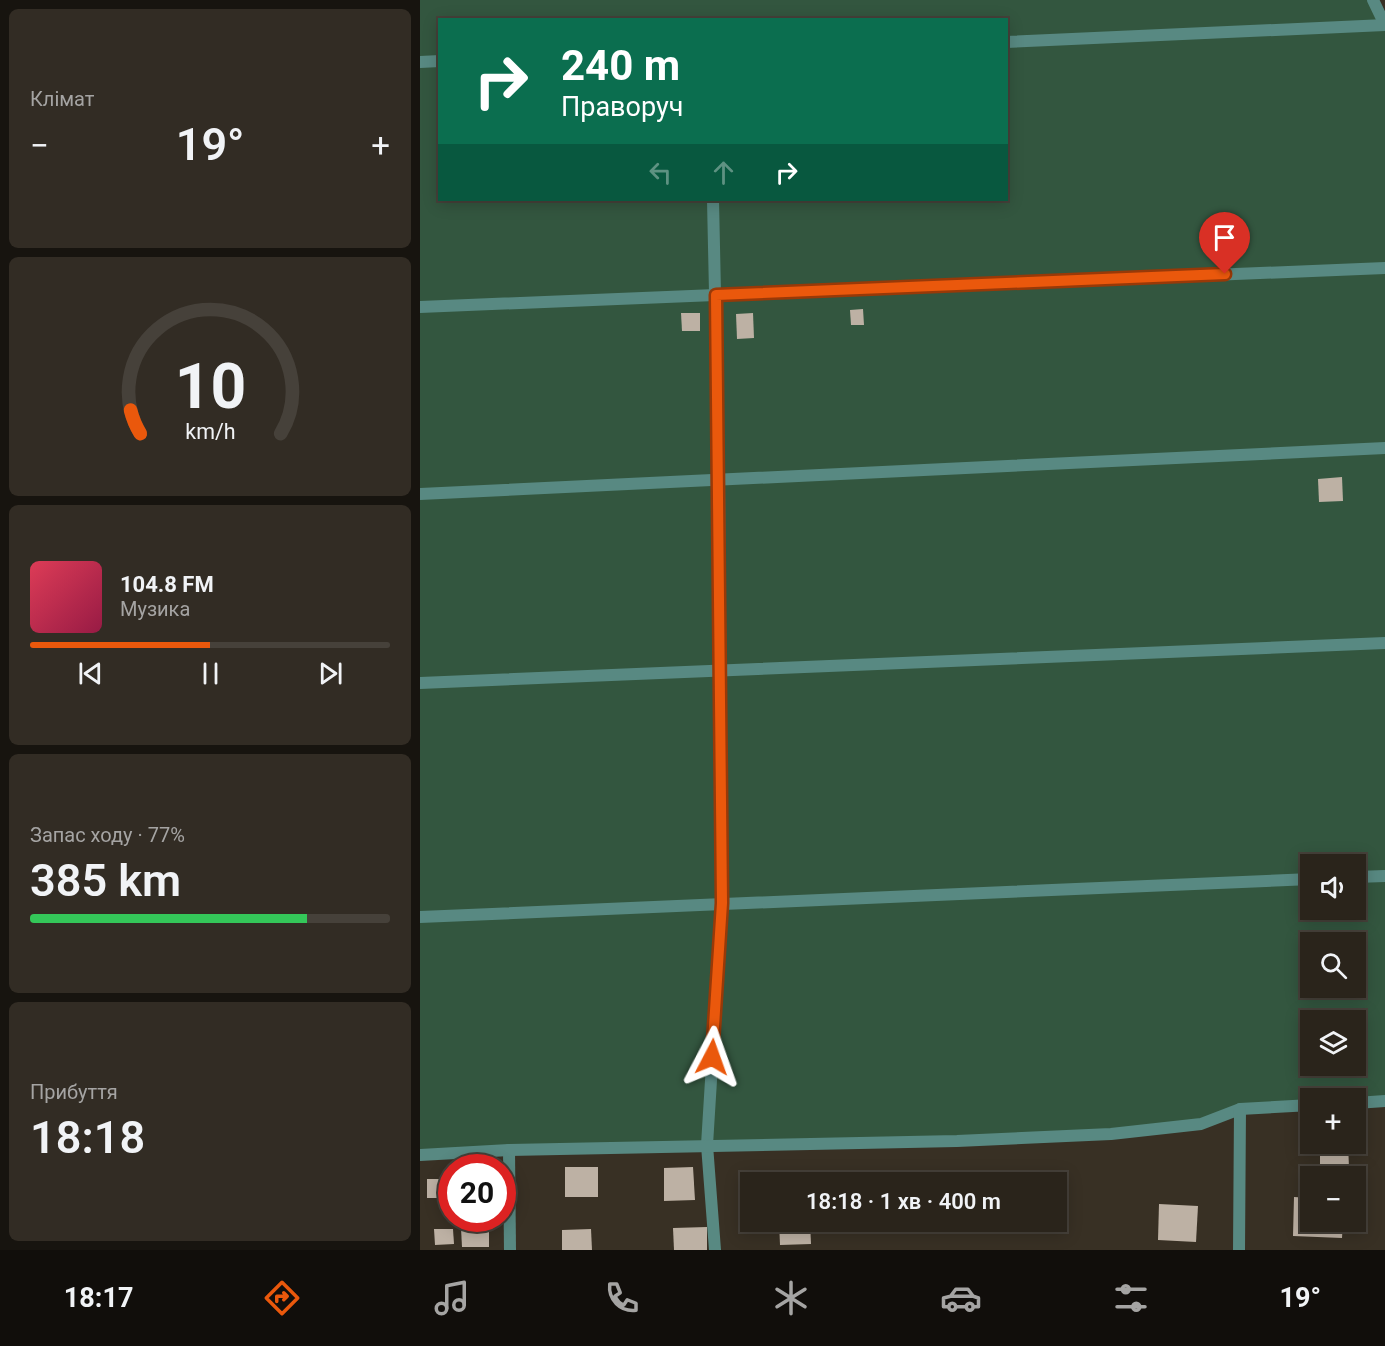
<!DOCTYPE html>
<html lang="uk">
<meta charset="utf-8">
<style>
:root{--surface:#2a241b;--page:#322c24;--text:#f1f3f6;--muted:#a5a4a3;--line:#46413a;--accent:#ea580c}
body{margin:0;font-family:Roboto,sans-serif;background:var(--page);color:var(--text);height:100vh;display:flex;flex-direction:column;font-size:22px;white-space:nowrap}
*{box-sizing:border-box;margin:0}
p{font-size:20px;color:var(--muted)}
.icon{flex:none;width:33px;height:33px;fill:none;stroke:currentColor;stroke-width:2;stroke-linecap:round;stroke-linejoin:round}
.map{position:relative;flex:1;overflow:hidden}
.drawer{display:flex;flex-direction:column;gap:9px;padding:9px;background:#17140f;width:420px}
.drawer>*{flex:none}
.guide{position:absolute;left:18px;top:18px;width:570px;height:183px;border-radius:0px;box-shadow:0 3px 15px #0003,0 0 0 2px var(--line);background:#0b6e4f;color:#fff;overflow:hidden}
.tools{position:absolute;left:880px;top:854px;display:grid;gap:12px}
.tools a{display:grid;place-items:center;width:66px;height:66px;border-radius:0px;background:var(--surface);box-shadow:0 3px 15px #0003,0 0 0 2px var(--line);font-size:30px}
.speed{position:absolute;left:18px;top:1154px;display:flex;gap:12px;font-size:30px;font-weight:700;text-align:center}
.speed>*{display:grid;place-content:center;width:78px;height:78px;border-radius:50%;background:var(--surface);box-shadow:0 3px 15px #0003,0 0 0 2px var(--line);line-height:1}
.speed .limit{border:9px solid #d22;background:#fff;color:#111}
.pin{position:absolute;display:grid;place-items:center;width:51px;height:51px;color:#fff;margin:-62px -26px;border-radius:50% 50% 50% 0;rotate:-45deg;box-shadow:0 0 6px #0007}
.pin .icon{rotate:45deg}
.me{position:absolute;width:66px;margin:-33px;rotate:4deg;stroke-linejoin:round;filter:drop-shadow(0 0 4px #0008)}
.turn{display:flex;align-items:center;gap:21px;height:126px;padding:0 24px;font-size:27px}
.turn .icon{width:78px;height:78px;stroke-width:2.5}
.turn b{display:block;font-size:42px;line-height:51px}
.lanes{display:flex;align-items:center;height:57px;padding:0 24px;background:#0003;justify-content:center;gap:30px;direction:ltr}
.lanes .off{opacity:.35}
.big{font-size:45px;font-weight:600;line-height:1.1}
.drawer .card{flex:1;display:flex;flex-direction:column;justify-content:center;gap:9px;min-width:0;padding:0 21px;border-radius:9px;background:var(--page)}
.drawer .dial{align-items:center;gap:0}
.dial svg{height:156px;overflow:visible;fill:none;stroke:var(--line);stroke-width:7;stroke-linecap:round;text-anchor:middle}
.dial text{fill:var(--text);stroke:none}
.song{display:flex;align-items:center;gap:18px}
.cover{width:72px;height:72px;border-radius:9px;background:linear-gradient(135deg,hsl(350 70% 55%),hsl(340 70% 35%))}
.played{height:6px;border-radius:3px;background:linear-gradient(90deg,var(--accent) 50%,var(--line) 50%)}
.keys{display:flex;justify-content:space-around;direction:ltr}
.heat{display:flex;justify-content:space-between;align-items:center;font-size:33px;direction:ltr}
.charge{height:9px;border-radius:4px;background:linear-gradient(90deg,#34c759 77%,var(--line) 0)}
.trip{position:absolute;left:320px;top:1172px;width:327px;height:60px;border-radius:0px;background:var(--surface);box-shadow:0 3px 15px #0003,0 0 0 2px var(--line);font-weight:600;line-height:60px;text-align:center}
.tab-bar{display:flex;height:96px;justify-content:space-around;align-items:center;background:#110e0b;color:var(--muted)}
.tab-bar .icon{width:42px;height:42px}
.tab-bar .selected{color:var(--accent)}
.tab-bar b{font-size:27px;color:var(--text)}
main{display:flex;flex:1;min-height:0}
.map>svg:first-child{display:block}
.green{fill:#33563f;fill-rule:evenodd}
.building{fill:#bdb1a4}
.lines{fill:none;stroke-linecap:round;stroke-linejoin:round}
.lane{stroke:#588982;stroke-width:12}
.street{stroke:#588982;stroke-width:12}
.route-casing{stroke:#983908;stroke-width:15}
.route{stroke:#ea580c;stroke-width:10}
</style>
<main>
<section class="drawer">
<div class="card"><p>Клімат</p>
<div class="heat"><a>−</a><b class="big">19°</b><a>+</a></div>
</div>
<div class="card dial"><svg viewBox="0 0 100 80">
<path d="M14 69A42 42 0 1 1 86 69"/>
<path d="M14 69A42 42 0 0 1 9 57" stroke="#ea580c"/>
<text x="50" y="56" font-size="32" font-weight="700">10</text>
<text x="50" y="72" font-size="11">km/h</text>
</svg></div>
<div class="card">
<div class="song"><i class="cover"></i><div><b>104.8 FM</b><p>Музика</p></div></div>
<div class="played"></div>
<div class="keys"><svg class="icon" aria-label="previous" viewBox="0 0 24 24"><path d="M18 5L8 12l10 7zM5 5v14"/></svg><svg class="icon" aria-label="pause" viewBox="0 0 24 24"><path d="M8 5v14M16 5v14"/></svg><svg class="icon" aria-label="next" viewBox="0 0 24 24"><path d="M6 5l10 7-10 7zM19 5v14"/></svg></div>
</div>
<div class="card"><p>Запас ходу · 77%</p><b class="big">385 km</b><div class="charge"></div></div>
<div class="card"><p>Прибуття</p><b class="big">18:18</b></div>
</section>
<div class="map">
<svg width="965" height="1250" viewBox="0 0 965 1250">
<rect width="100%" height="100%" fill="#383024"/>
<path class="green" d="M 0,0 L 952,0 L 965,25 L 965,1101 L 891,1098 L 891,1105 L 820,1109 L 781,1124 L 691,1134 L 0,1155 ZM 20,20 L 586,20 L 586,200 L 20,200 ZM 891,864 L 936,864 L 936,909 L 891,909 ZM 891,942 L 936,942 L 936,987 L 891,987 ZM 891,1020 L 936,1020 L 936,1065 L 891,1065 Z"/>
<g class="building">
<path d="M 443,309 L 444,325 L 431,325 L 430,310 Z"/>
<path d="M 261,313 L 280,313 L 280,331 L 262,331 Z"/>
<path d="M 333,313 L 334,338 L 317,339 L 316,314 Z"/>
<path d="M 922,477 L 923,501 L 899,502 L 898,479 Z"/>
<path d="M 900,1143 L 928,1143 L 929,1168 L 900,1168 Z"/>
<rect x="145" y="1167" width="33" height="30"/>
<path d="M 273,1167 L 275,1200 L 244,1201 L 244,1168 Z"/>
<rect x="7" y="1179" width="25" height="19"/>
<path d="M 874,1197 L 891,1198 L 891,1221 L 923,1221 L 922,1238 L 873,1236 Z"/>
<path d="M 739,1204 L 778,1206 L 776,1242 L 738,1240 Z"/>
<path d="M 359,1221 L 390,1221 L 391,1244 L 360,1245 Z"/>
<path d="M 287,1227 L 287,1250 L 254,1250 L 253,1228 Z"/>
<path d="M 41,1228 L 69,1228 L 69,1247 L 42,1247 Z"/>
<path d="M 14,1229 L 33,1229 L 34,1244 L 15,1245 Z"/>
<path d="M 171,1229 L 172,1250 L 142,1250 L 142,1230 Z"/>
</g>
<g class="lines">
<g class="lane">
<path d="M 953,0 L 965,25"/>
<path d="M 586,42 L 965,25"/>
<path d="M 0,62 L 20,61"/>
<path d="M 0,307 L 965,268"/>
<path d="M 0,494 L 965,448"/>
<path d="M 0,683 L 965,643"/>
<path d="M 936,877 L 965,876"/>
<path d="M 0,917 L 891,879"/>
<path d="M 287,1145 L 302,903 L 299,479 L 293,200"/>
</g>
<g class="street">
<path d="M 936,1103 L 965,1101"/>
<path d="M 287,1145 L 295,1250"/>
<path d="M 89,1150 L 90,1250"/>
<path d="M 0,1155 L 89,1150 L 537,1141 L 691,1134 L 781,1124 L 820,1109 L 891,1105"/>
<path d="M 819,1250 L 820,1109"/>
</g>
</g>
<g class="lines">
<g class="route-casing">
<path id="route" d="M 292,1057 L 302,903 L 296,295 L 805,274"/>
</g>
<use href="#route" class="route"/>
</g>
</svg>
<div class="tools">
<a><svg class="icon" aria-label="sound" viewBox="0 0 24 24"><path d="M4 9h4l5-4v14l-5-4H4zM17 9q2 3 0 6"/></svg></a>
<a><svg class="icon" aria-label="search" viewBox="0 0 24 24"><circle cx="10" cy="10" r="6"/><path d="M15 15l6 6"/></svg></a>
<a><svg class="icon" aria-label="layers" viewBox="0 0 24 24"><path d="M12 4l9 5-9 5-9-5zM3 14l9 5 9-5"/></svg></a>
<a>+</a>
<a>−</a>
</div>
<div class="speed"><div class="limit">20</div></div>
<div class="pin" style="left:805px;top:274px;background:#d93025"><svg class="icon" aria-label="arrive" viewBox="0 0 24 24"><path d="M6 21V4h12l-3 4 3 4H6"/></svg></div>
<svg class="me" style="left:292px;top:1057px" viewBox="-20 -20 40 40"><path d="M0-17L14 15 0 8-14 15z" fill="#ea580c" stroke="#fff" stroke-width="4"/></svg>
<div class="trip">18:18 · 1 хв · 400 m</div>
<div class="guide">
<div class="turn"><svg class="icon" aria-label="right" viewBox="0 0 24 24"><path d="M7 20v-9h11M14 6l5 5-5 5"/></svg><div><b>240 m</b>Праворуч</div></div>
<div class="lanes"><svg class="icon off" aria-label="left" viewBox="0 0 24 24"><path d="M17 20v-9H6M10 6l-5 5 5 5"/></svg><svg class="icon off" aria-label="ahead" viewBox="0 0 24 24"><path d="M12 20V5M6 11l6-6 6 6"/></svg><svg class="icon" aria-label="right" viewBox="0 0 24 24"><path d="M7 20v-9h11M14 6l5 5-5 5"/></svg></div>
</div>
</div>
</main>
<nav class="tab-bar">
<b>18:17</b>
<svg class="icon selected" aria-label="directions" viewBox="0 0 24 24"><path d="M12 3l9 9-9 9-9-9zM9 14v-3h6M13 9l2 2-2 2"/></svg>
<svg class="icon" aria-label="music" viewBox="0 0 24 24"><path d="M9 18V5l10-2v13"/><circle cx="6" cy="18" r="3"/><circle cx="16" cy="16" r="3"/></svg>
<svg class="icon" aria-label="phone" viewBox="0 0 24 24"><path d="M5 4h4l2 5-3 2q2 4 5 5l2-3 5 2v4C11 20 4 13 5 4z"/></svg>
<svg class="icon" aria-label="climate" viewBox="0 0 24 24"><path d="M12 3v18M4 7l16 10M4 17L20 7"/></svg>
<svg class="icon" aria-label="car" viewBox="0 0 24 24"><path d="M5 17H2v-5l4-1 3-4h7l3 4 3 1v5h-3M9 17h6M6 11h13"/><circle cx="7" cy="17" r="2"/><circle cx="17" cy="17" r="2"/></svg>
<svg class="icon" aria-label="filters" viewBox="0 0 24 24"><path d="M4 7h16M4 17h16"/><circle cx="9" cy="7" r="2"/><circle cx="15" cy="17" r="2"/></svg>
<b>19°</b>
</nav>
